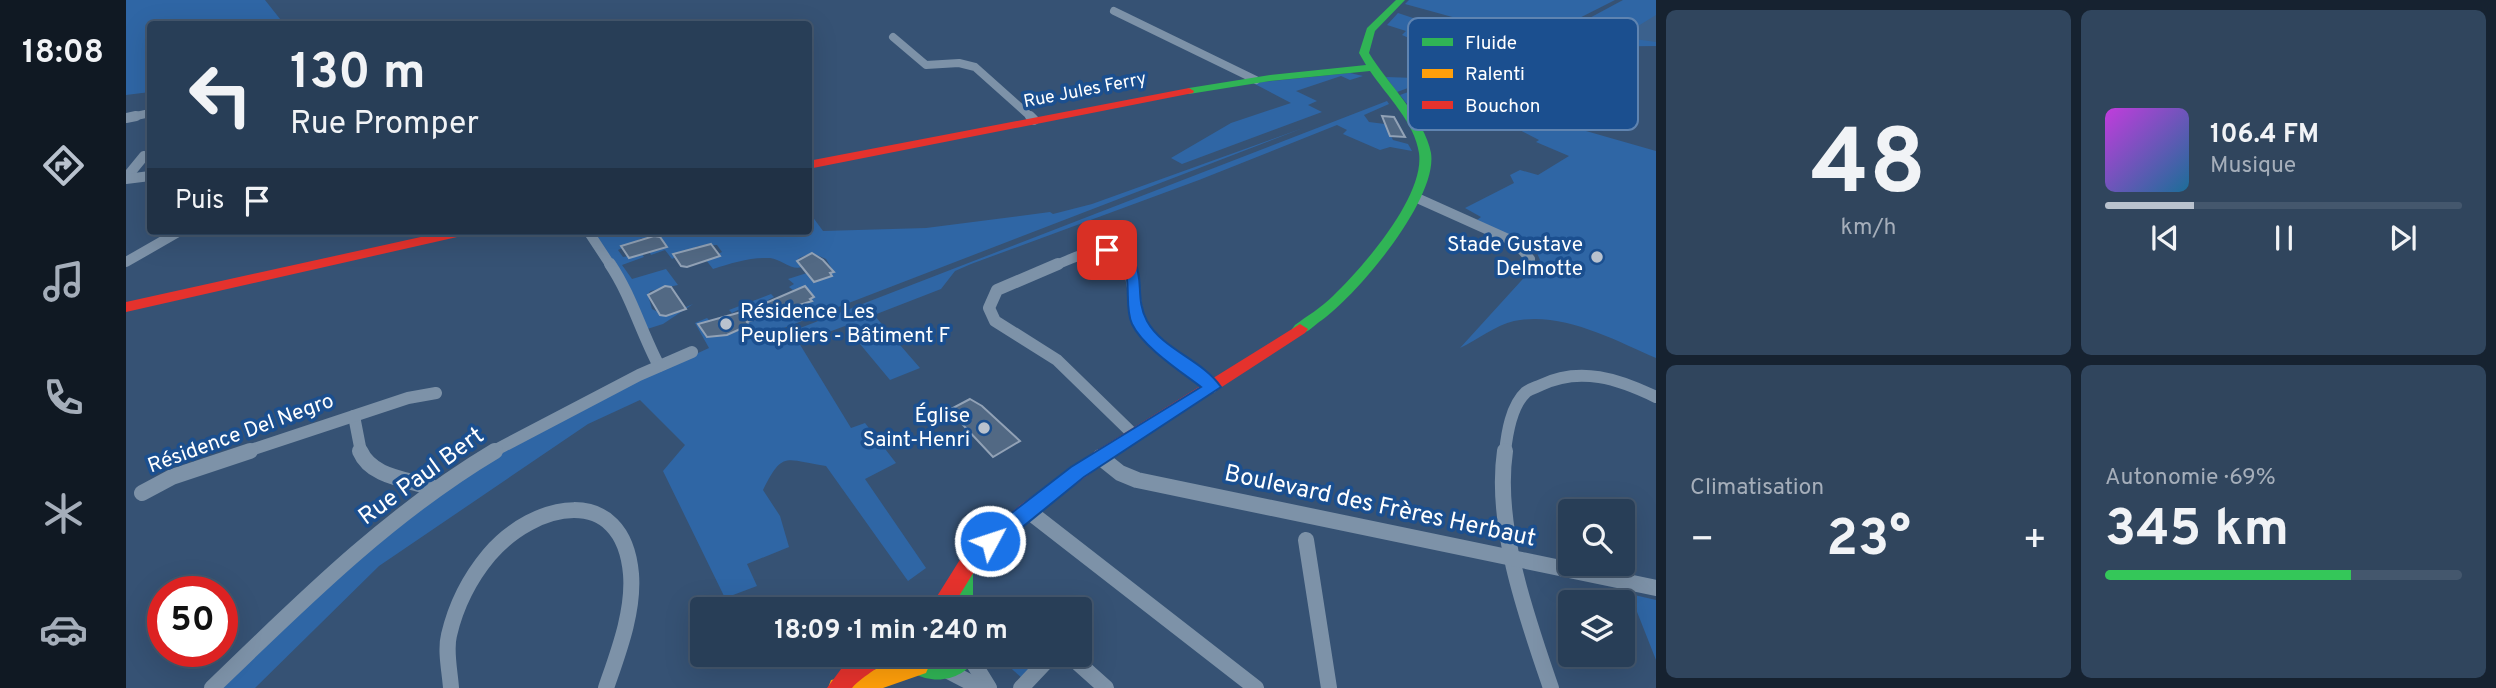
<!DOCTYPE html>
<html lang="fr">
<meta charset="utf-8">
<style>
:root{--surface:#283e57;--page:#30455d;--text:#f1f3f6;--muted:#a5aeba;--line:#44576d;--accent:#b9c2ce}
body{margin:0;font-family:Overpass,sans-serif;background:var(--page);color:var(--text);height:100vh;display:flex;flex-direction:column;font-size:26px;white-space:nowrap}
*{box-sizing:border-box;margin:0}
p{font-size:23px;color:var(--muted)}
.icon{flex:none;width:38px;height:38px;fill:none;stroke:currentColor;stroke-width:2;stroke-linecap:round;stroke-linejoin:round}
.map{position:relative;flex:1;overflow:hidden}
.panel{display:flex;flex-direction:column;gap:10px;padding:10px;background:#162230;width:840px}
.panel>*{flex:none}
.banner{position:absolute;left:21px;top:21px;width:665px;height:214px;border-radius:7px;box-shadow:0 7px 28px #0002,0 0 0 2px var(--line);background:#283e57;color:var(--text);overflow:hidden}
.buttons{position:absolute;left:1432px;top:499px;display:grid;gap:14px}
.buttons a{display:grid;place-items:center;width:77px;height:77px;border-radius:7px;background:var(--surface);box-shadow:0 7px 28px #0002,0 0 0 2px var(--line);font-size:35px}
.speed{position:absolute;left:21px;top:576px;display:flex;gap:14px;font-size:35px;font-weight:700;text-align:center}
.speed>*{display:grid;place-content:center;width:91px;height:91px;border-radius:50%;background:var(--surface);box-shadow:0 7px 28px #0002,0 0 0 2px var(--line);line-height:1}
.speed .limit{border:10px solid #d22;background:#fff;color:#111}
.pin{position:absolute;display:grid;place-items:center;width:60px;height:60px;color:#fff;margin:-30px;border-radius:14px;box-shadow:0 4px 10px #0006}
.me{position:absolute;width:77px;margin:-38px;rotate:50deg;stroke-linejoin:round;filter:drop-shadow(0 0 5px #0008)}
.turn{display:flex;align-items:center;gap:24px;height:147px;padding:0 28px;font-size:32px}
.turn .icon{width:91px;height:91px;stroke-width:2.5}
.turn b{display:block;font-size:49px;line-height:60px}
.then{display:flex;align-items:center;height:66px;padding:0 28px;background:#0003;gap:14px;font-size:26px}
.big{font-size:52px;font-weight:700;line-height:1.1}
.panel .card{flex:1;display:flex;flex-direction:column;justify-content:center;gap:10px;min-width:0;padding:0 24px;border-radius:10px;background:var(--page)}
.panel .dial{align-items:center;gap:0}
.dial b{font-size:91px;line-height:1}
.song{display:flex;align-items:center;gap:21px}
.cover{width:84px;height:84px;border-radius:10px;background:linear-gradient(135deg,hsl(290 70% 55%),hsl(200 70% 35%))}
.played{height:7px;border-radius:4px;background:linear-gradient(90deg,var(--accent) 25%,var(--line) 25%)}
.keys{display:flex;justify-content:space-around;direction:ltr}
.heat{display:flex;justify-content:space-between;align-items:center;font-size:38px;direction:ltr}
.charge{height:10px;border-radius:5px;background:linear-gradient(90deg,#34c759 69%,var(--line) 0)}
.panel .tiles{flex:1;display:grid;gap:10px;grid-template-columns:repeat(2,1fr)}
.trip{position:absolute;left:564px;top:597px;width:402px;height:70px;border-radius:7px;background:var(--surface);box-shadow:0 7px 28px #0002,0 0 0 2px var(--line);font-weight:700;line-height:70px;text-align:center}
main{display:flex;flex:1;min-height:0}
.tab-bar{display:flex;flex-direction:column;width:126px;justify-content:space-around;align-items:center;background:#101923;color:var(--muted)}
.tab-bar .icon{width:49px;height:49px}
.tab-bar .current{color:var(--accent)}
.tab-bar b{font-size:32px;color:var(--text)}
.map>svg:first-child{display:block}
.green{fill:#2f66a5}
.water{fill:#3b618d}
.building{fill:#526984;stroke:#92a2b6;stroke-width:2}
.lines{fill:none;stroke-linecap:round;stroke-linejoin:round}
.street-far3{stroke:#7d92a8;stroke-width:8}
.street-far2{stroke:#7d92a8;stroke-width:10}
.street-far1{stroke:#7d92a8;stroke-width:12}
.street{stroke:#7d92a8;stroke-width:16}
.fast{fill:#30b455;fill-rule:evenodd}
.slow{fill:#ff9f0a;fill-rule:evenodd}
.jam{fill:#e5322d;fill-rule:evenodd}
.route{fill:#1a73e8;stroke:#114b97;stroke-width:2}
.poi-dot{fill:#b9c2ce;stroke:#1b4f8f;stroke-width:2.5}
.labels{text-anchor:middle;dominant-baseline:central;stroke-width:7;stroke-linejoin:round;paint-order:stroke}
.far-street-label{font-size:18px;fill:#fff;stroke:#1b4f8f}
.poi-label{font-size:21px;fill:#fff;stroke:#1b4f8f;text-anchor:end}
.street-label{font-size:21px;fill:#fff;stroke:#1b4f8f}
.near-street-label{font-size:24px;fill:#fff;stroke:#1b4f8f}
.key{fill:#1b4f8f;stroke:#5f84b1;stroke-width:2}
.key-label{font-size:19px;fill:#fff}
</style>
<main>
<nav class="tab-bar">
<b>18:08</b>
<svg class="icon current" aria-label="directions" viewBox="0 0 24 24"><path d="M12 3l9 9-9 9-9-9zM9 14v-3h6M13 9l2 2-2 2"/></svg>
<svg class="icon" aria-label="music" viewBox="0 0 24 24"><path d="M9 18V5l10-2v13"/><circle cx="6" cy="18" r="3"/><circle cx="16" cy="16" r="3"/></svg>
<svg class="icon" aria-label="phone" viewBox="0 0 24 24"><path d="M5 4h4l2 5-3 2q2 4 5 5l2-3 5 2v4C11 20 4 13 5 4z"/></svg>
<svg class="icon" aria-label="climate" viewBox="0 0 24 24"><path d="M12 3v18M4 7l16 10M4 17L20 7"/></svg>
<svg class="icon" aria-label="car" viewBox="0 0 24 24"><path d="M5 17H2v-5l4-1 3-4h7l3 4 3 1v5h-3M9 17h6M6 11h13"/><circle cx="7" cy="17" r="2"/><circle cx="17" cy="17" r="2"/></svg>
</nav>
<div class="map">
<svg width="1530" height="688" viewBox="0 0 1530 688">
<rect width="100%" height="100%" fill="#365274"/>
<g class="green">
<path d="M 0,0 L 139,0 L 158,24 L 24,24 L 24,92 L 0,95 Z"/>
<path d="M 1283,0 L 1489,0 L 1402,44 L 1271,92 L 1260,77 L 1289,78 L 1340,60 L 1305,52 L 1308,49 L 1276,35 L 1280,31 L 1261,25 L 1272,13 L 1302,23 L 1311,19 L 1370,38 L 1370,29 L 1279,4 Z"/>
<path d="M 1497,0 L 1530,0 L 1530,46 L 1452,47 L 1416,64 L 1317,96 L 1300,116 L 1289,114 L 1274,95 L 1419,42 Z"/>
<path d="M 1441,56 L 1424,68 L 1374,89 L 1375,106 L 1425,130 L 1417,125 L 1460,131 L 1530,151 L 1530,358 C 1487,339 1435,311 1388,321 C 1370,325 1351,340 1334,348 L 1414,260 L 1411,253 L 1395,241 L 1351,220 L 1355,217 L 1339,208 L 1388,183 L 1384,175 L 1394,170 L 1412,175 L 1443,156 L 1410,142 L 1413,140 L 1331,98 L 1421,67 Z"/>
<path d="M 1224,73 L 1237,76 L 1224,80 L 1215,76 L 1170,91 L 1191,101 L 1182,105 L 1196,112 L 1056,164 L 1045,158 L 1105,123 L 1165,103 L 1127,83 Z"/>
<path d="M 1261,101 L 1263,104 L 1238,115 L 1243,122 L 1259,124 L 1267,140 L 1282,144 L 1286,151 L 1264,147 L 1254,150 L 1217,134 L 1221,130 L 1211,125 L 1073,180 L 845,264 L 829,271 L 815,289 L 748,315 L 794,368 L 764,380 L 719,326 L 673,343 L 725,428 L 739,423 L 770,463 L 739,479 L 800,568 L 782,581 L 700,466 C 659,460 657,450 637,490 L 654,516 L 663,547 L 621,564 L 631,586 L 599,598 L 537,471 L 559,445 L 514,400 L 462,424 L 253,566 L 129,688 L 97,688 L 169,617 L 266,531 L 359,462 L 506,383 L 583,348 L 569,323 L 581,318 L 584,321 L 574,327 L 581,337 L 612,331 L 625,320 L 612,310 L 606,313 L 603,310 L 645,294 L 648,297 L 642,300 L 653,313 L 676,307 L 688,297 L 674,288 L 667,290 L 663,287 L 668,284 L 662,279 L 681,273 L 693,281 L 706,276 L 704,273 L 708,272 L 700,259 L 686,253 L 673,258 L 671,262 L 676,267 C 666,271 655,259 644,258 C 625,257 605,263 587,269 L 580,260 L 596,252 L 591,245 L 572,246 L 546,259 L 539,250 L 525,255 L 516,238 L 492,250 L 497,257 L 516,254 L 518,257 L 496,265 L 506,279 L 540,269 L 552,285 L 524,291 L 522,295 L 526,309 L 540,316 L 567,304 L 537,324 L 518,330 L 467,231 L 682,231 L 683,212 L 697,231 L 800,228 L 924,212 L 927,214 L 966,204 L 1177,128 L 637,336 L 629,339 L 633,344 Z"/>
<path d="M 1504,594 L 1530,600 L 1530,660 Z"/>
<path d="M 920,654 L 897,679 L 870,655 Z"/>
</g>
<path class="water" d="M 1530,15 L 1530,42 L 1494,37 Z"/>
<g class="building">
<path d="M 1256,116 L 1268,117 L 1279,137 L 1264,136 Z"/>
<path d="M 528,236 L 534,237 L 541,247 L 503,258 L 495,246 Z"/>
<path d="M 585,244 L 594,256 L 561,267 L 555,266 L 547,254 Z"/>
<path d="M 686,253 L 697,260 L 708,272 L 704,273 L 706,276 L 688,282 L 671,261 Z"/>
<path d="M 539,286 L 545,287 L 560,309 L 540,316 L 534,315 L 522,295 Z"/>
<path d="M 679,286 L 688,297 L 684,299 L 686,301 L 621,322 L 623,325 L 601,335 L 581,337 L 572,324 L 626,309 Z"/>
<path d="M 844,399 L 856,406 L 894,441 L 867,457 L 823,410 Z"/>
</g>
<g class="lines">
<g class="street-far3">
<path d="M 988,11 L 1130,80"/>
<path d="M 767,37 L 800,65 L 833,63 L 849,67 L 906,118"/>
<path d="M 1,118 L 24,113"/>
</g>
<g class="street-far2">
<path d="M 904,116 L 908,120"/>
<path d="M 0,118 L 10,116"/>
<path d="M 0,178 L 18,156"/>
<path d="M 0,179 L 24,176"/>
<path d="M 1291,198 L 1389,242 L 1404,259 L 1400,266"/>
<path d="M 462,231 L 485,266"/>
<path d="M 0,262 L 54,231"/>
<path d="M 928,266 C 952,256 985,237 1004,266"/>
</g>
<g class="street-far1">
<path d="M 484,264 C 505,295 515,332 533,366"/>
<path d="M 932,264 L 871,290 L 863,308 L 869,321 L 931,360 L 1008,435"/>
<path d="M 1003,264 L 1013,323 L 1037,350 L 1086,387"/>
<path d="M 1397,270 L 1401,264"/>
<path d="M 228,416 L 235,452"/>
<path d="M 119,452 L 282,398 L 310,393"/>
<path d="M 366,452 L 513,375 L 566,352"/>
<path d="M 1379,452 C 1381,433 1385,406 1400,392 C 1404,389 1411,387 1415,385 C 1454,366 1493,379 1530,397"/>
</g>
<g class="street">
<path d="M 234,451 C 246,479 285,479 310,489"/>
<path d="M 1379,451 C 1368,526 1401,618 1425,688"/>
<path d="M 974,457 L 994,473 L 1011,480 L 1530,588"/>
<path d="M 16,493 L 46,477 L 124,451"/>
<path d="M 901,510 L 1130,688"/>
<path d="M 1180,540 L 1203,688"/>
<path d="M 842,654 L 863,688"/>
<path d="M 942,654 L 980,688"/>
<path d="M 822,671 L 855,688"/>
<path d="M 86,688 C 174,603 263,514 369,451"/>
<path d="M 325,688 C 324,672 319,651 323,635 C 330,605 343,579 363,555 C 408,502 497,482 505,574 C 508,612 492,653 480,688"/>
<path d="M 895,688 L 927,654"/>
</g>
<g class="fast">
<path d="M 1270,0 L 1279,0 L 1249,31 L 1243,53 C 1261,83 1299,119 1305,153 C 1312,199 1232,294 1196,320 C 1187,326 1180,336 1169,333 L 1166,329 L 1169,325 C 1181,316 1195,308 1207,296 C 1236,268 1299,197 1293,153 C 1289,123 1261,96 1244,71 L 1144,81 L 1063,94 L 1058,91 L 1063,88 L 1144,75 L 1240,65 L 1233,53 L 1241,28 Z"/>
<path d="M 837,564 L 844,567 L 847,573 L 847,609 L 825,609 L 827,573 L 830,567 Z"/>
<path d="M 771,654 L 797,654 L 811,660 L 826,654 L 852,654 C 837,688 786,688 771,654 Z"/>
</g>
<path class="slow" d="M 792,656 L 800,659 L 803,666 L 800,673 L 757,688 L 702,688 L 705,680 L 734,674 Z"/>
<g class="jam">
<path d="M 1063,88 L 1068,91 L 1067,93 L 682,169 L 682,161 Z"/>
<path d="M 322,231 L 347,231 L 340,235 L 0,312 L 0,302 Z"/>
<path d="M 1174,324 L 1182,329 L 1179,333 L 980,462 L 908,515 L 854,562 L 825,609 L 803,609 L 840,550 L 894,505 L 968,452 Z"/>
<path d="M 732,654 L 765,654 C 760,665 737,675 726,688 L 701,688 L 721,661 Z"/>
</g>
</g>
<path class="route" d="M 981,246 C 1030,259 1004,290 1021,321 C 1037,350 1077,360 1095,387 L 958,477 L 872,547 L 857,547 L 855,541 L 857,535 L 945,467 L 1075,387 C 1054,371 1017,347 1006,324 C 997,305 1008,275 993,261 C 988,256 979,255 974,250 Z"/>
<g class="poi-dot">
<circle cx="1471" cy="257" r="7"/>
<circle cx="600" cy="324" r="7"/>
<circle cx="858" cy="428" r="7"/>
</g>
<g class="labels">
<g class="far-street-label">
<text transform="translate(959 91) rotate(-11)">Rue Jules Ferry</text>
</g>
<g class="poi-label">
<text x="1457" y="245">Stade Gustave<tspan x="1457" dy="24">Delmotte</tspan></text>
<text x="614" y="312" text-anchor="start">Résidence Les<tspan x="614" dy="24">Peupliers - Bâtiment F</tspan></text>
<text x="844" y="416">Église<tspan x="844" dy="24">Saint-Henri</tspan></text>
</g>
<g class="street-label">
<text transform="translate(115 434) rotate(-20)">Résidence Del Negro</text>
</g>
<g class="near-street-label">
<text transform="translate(296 477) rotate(-36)">Rue Paul Bert</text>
<text transform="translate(1254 507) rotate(12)">Boulevard des Frères Herbaut</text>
</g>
</g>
<rect x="1282" y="18" width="230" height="112" rx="10" class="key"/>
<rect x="1296" y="38" width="31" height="8" fill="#30b455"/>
<rect x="1296" y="69" width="31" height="9" fill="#ff9f0a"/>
<rect x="1296" y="101" width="31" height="8" fill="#e5322d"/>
<g class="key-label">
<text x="1339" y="49">Fluide</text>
<text x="1339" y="80">Ralenti</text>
<text x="1339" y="112">Bouchon</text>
</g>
</svg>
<div class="buttons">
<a><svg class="icon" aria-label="search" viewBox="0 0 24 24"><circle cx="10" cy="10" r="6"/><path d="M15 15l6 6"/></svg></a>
<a><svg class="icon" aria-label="layers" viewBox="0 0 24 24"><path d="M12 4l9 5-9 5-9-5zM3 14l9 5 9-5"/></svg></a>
</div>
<div class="speed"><div class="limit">50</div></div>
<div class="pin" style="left:981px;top:250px;background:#d93025"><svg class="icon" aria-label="arrive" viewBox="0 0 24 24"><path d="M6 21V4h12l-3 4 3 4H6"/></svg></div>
<svg class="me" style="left:864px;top:541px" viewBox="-20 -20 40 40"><circle r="17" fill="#1a73e8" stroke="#fff" stroke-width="3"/><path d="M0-11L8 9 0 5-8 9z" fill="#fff"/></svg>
<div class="trip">18:09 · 1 min · 240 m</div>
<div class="banner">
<div class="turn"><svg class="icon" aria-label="left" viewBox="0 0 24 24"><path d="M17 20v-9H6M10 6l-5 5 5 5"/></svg><div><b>130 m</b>Rue Promper</div></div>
<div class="then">Puis<svg class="icon" aria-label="arrive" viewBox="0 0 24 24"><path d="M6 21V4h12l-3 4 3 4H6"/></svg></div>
</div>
</div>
<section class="panel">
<div class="tiles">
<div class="card dial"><b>48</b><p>km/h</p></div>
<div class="card">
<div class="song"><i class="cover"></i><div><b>106.4 FM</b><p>Musique</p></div></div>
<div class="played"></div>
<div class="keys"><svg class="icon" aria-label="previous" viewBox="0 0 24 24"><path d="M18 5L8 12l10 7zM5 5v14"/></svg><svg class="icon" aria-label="pause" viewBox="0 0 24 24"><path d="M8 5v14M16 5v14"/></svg><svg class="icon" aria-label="next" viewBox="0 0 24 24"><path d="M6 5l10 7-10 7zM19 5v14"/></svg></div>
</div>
<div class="card"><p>Climatisation</p>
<div class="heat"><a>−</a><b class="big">23°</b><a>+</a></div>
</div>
<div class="card"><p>Autonomie · 69%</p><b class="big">345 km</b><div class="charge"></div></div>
</div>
</section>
</main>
